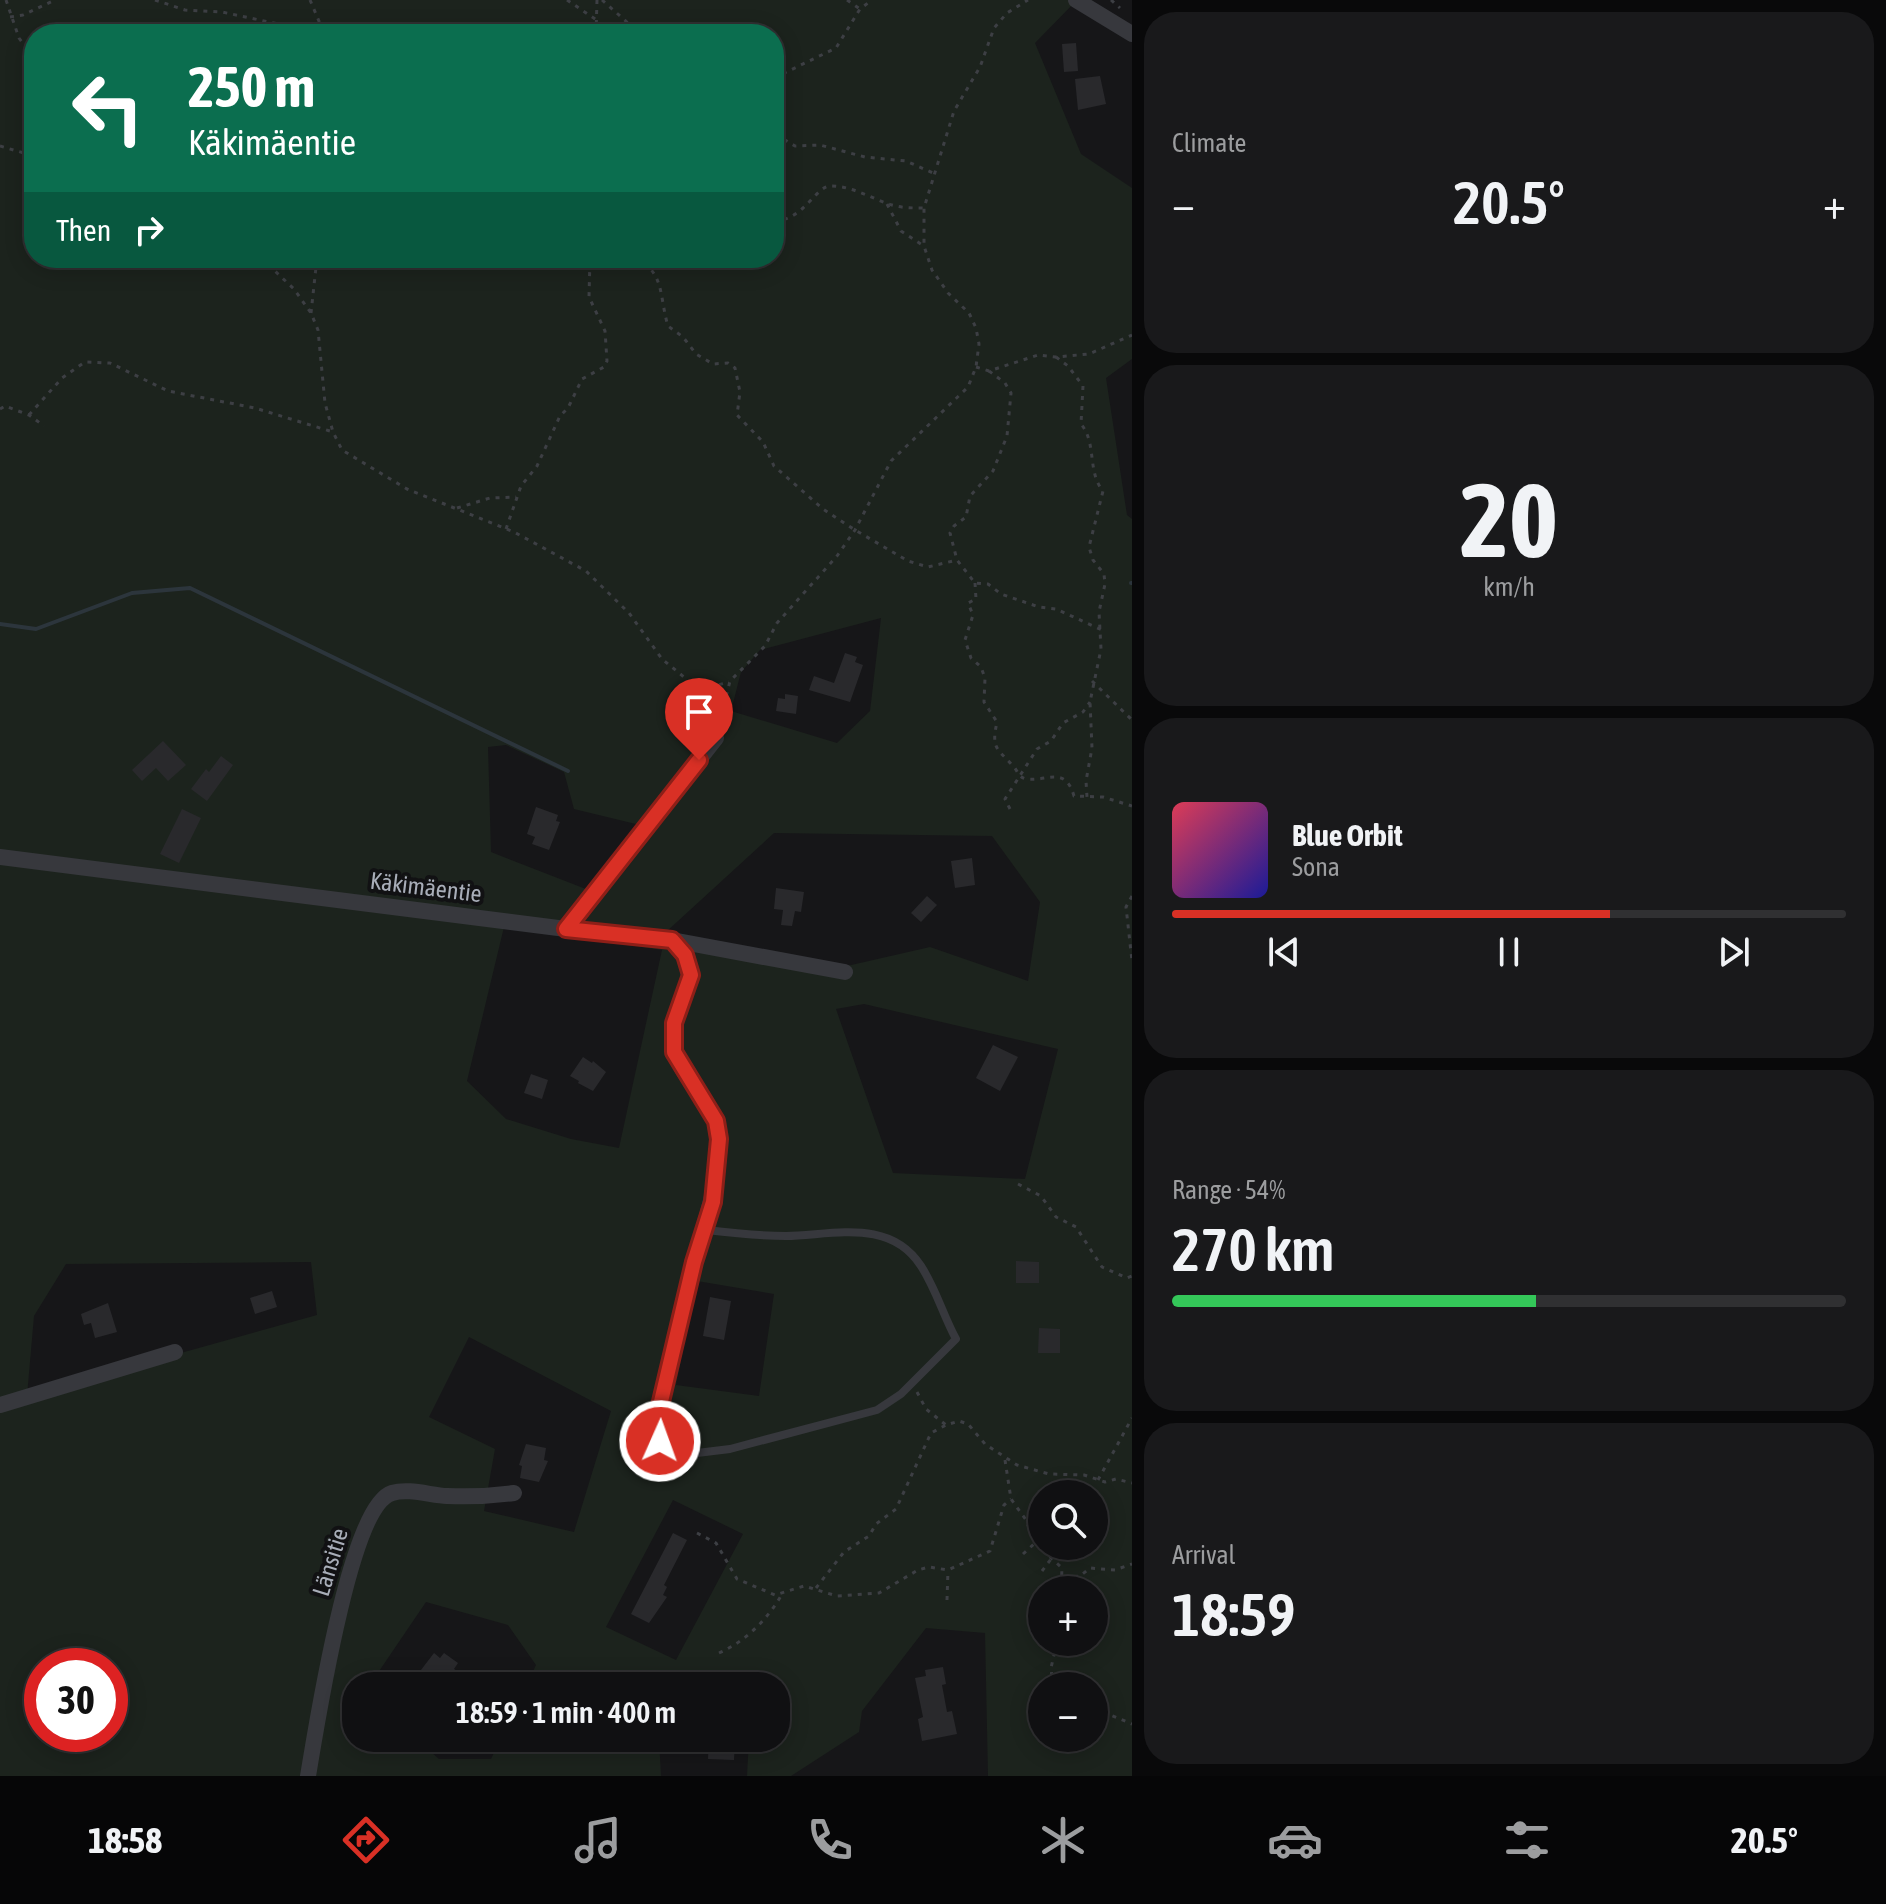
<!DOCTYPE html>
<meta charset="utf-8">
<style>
:root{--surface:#101012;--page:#19191b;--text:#f1f3f6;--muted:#9c9d9f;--line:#303032;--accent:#d93025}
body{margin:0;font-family:"Asap Condensed",sans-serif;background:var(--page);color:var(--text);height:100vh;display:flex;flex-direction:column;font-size:30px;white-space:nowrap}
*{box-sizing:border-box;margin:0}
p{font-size:26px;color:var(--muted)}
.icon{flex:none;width:44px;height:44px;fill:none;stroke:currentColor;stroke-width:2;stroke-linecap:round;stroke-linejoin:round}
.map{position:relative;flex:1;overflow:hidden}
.drawer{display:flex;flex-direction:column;gap:12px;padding:12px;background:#09090a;width:754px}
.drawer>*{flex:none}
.top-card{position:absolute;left:24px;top:24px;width:760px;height:244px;border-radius:32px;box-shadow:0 4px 20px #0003,0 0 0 2px var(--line);background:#0b6e4f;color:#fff;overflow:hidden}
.tools{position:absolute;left:1028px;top:1480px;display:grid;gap:16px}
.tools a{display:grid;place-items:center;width:80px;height:80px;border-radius:50%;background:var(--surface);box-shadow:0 4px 20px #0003,0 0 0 2px var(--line);font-size:40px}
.speed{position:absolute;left:24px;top:1648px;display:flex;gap:16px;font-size:40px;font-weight:700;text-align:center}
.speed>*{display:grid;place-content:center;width:104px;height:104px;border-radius:50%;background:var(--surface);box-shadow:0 4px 20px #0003,0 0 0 2px var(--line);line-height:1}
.speed .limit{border:12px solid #d22;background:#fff;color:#111}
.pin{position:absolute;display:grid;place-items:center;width:68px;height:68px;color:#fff;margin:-82px -34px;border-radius:50% 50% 50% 0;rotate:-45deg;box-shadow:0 0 8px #0007}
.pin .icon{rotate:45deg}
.me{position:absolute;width:88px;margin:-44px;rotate:2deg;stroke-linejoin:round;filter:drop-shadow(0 0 6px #0008)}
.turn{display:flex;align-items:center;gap:28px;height:168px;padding:0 32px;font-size:36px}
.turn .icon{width:104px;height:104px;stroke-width:2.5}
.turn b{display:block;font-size:56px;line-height:68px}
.then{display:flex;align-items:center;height:76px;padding:0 32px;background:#0003;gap:16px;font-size:30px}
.big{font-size:60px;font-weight:600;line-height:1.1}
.drawer .widget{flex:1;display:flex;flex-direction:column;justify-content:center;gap:12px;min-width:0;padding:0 28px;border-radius:32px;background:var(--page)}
.drawer .dial{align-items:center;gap:0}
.dial b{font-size:104px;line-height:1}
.song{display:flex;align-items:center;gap:24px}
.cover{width:96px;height:96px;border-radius:12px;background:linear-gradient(135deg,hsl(350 70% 55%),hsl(240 70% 35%))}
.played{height:8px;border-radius:4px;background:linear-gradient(90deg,var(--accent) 65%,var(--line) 65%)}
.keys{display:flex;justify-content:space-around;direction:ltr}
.heat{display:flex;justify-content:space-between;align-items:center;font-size:44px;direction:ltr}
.charge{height:12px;border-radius:6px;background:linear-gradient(90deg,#34c759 54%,var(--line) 0)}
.trip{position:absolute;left:342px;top:1672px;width:448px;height:80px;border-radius:32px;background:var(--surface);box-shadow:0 4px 20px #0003,0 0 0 2px var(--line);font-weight:600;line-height:80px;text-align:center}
.tabs{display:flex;height:128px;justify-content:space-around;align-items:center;background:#060607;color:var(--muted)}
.tabs .icon{width:56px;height:56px}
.tabs .on{color:var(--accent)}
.tabs b{font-size:36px;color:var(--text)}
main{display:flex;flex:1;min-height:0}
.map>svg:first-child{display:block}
.green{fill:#1c231d;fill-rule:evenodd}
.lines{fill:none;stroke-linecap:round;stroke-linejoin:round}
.stream{stroke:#2c353c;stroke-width:4}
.building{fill:#29292c}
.path{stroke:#3d3f44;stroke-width:3;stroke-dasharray:4 6;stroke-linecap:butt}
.lane{stroke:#37383d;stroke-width:8}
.street{stroke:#37383d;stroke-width:16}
.route-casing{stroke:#8d1f18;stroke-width:20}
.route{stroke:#d93025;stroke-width:14}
.labels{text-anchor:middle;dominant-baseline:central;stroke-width:8;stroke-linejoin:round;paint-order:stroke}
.street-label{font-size:24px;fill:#a8adb8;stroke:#111113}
</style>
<main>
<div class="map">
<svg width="1132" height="1776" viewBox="0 0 1132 1776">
<rect width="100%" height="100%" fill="#161618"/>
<path class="green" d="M 0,0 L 1077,0 L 1035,43 L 1081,154 L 1132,188 L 1132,359 L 1106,378 L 1127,515 L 1132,519 L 1132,1776 L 988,1776 L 985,1633 L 926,1628 L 862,1711 L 859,1732 L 791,1776 L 747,1776 L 749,1738 L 776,1738 L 776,1686 L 704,1686 L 657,1681 L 657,1686 L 526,1686 L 536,1665 L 508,1625 L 426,1602 L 369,1686 L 356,1686 L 356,1738 L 415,1738 L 439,1759 L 491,1759 L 501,1738 L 659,1738 L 661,1776 L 0,1776 ZM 34,34 L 774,34 L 774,258 L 34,258 ZM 881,618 L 870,711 L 837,743 L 731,711 L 741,672 L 760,650 ZM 506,745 L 564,772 L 574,809 L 640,825 L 591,891 L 491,852 L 488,747 ZM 774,833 L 992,836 L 1040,902 L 1028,981 L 930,947 L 847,966 L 666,932 ZM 504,927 L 662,950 L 619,1148 L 571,1139 L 506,1119 L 467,1081 ZM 864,1004 L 1058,1049 L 1025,1179 L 893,1173 L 836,1009 ZM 311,1262 L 317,1315 L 27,1396 L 34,1316 L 66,1264 ZM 697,1281 L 774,1294 L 759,1396 L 676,1385 ZM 469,1337 L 611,1411 L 574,1532 L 484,1511 L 495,1449 L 429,1417 ZM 1042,1494 L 1094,1494 L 1094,1546 L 1042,1546 ZM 673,1500 L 743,1534 L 676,1660 L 606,1627 ZM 1042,1590 L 1094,1590 L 1094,1642 L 1042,1642 ZM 42,1666 L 110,1666 L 110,1734 L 42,1734 ZM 1042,1686 L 1094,1686 L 1094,1738 L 1042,1738 Z"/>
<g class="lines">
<g class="stream">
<path d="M 1131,583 L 1132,583"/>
<path d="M 0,624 L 36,629 L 132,593 L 190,588 L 568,771"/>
</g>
</g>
<g class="building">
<path d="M 1076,43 L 1078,71 L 1064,72 L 1062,44 Z"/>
<path d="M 1100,76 L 1106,104 L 1078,110 L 1075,79 Z"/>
<path d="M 845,653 L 857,657 L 855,662 L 863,665 L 850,702 L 809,690 L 814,676 L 834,683 Z"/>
<path d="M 785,694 L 798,696 L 796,714 L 776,711 L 778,698 L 785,699 Z"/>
<path d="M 163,741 L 186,765 L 168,781 L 156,768 L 142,781 L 132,770 Z"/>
<path d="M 221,756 L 233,765 L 207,801 L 191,789 L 206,769 L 209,772 Z"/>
<path d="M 536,807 L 558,815 L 556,821 L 560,822 L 549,850 L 532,844 L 535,837 L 527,834 Z"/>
<path d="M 182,809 L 201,818 L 179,863 L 160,854 Z"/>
<path d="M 972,858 L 975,885 L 955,888 L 951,861 Z"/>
<path d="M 776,888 L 804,892 L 801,912 L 795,911 L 792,926 L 781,925 L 783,910 L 774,909 Z"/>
<path d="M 927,896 L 937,905 L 921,922 L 911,913 Z"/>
<path d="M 993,1045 L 1018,1057 L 1000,1091 L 976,1078 Z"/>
<path d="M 583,1057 L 592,1063 L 593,1061 L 606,1072 L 593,1091 L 578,1083 L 579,1081 L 570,1076 Z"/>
<path d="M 531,1074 L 548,1080 L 542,1099 L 524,1093 Z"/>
<path d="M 1016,1261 L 1039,1262 L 1039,1283 L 1016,1283 Z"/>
<path d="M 272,1291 L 277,1307 L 255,1314 L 250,1298 Z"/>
<path d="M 710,1297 L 731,1301 L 724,1340 L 703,1336 Z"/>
<path d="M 108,1303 L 117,1332 L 95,1338 L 91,1323 L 84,1325 L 81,1314 Z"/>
<path d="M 1039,1328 L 1060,1329 L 1060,1353 L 1038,1353 Z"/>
<path d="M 526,1444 L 546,1448 L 544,1460 L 548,1461 L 539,1482 L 520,1478 L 522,1466 L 519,1465 Z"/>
<path d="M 673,1533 L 687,1540 L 664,1585 L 667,1587 L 663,1595 L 667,1597 L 649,1623 L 631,1614 Z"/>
<path d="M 434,1653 L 440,1658 L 444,1653 L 458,1663 L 454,1669 L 463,1675 L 454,1686 L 440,1686 L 421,1670 Z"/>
<path d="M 943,1667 L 946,1684 L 942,1685 L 947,1712 L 952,1711 L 957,1734 L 922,1741 L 918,1719 L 923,1717 L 915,1678 L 926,1676 L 925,1670 Z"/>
<path d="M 709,1738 L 735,1738 L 734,1760 L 708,1759 Z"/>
</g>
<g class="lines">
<g class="path">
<path d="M 6,0 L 19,38 L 34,59"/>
<path d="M 155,0 L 185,10 L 222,12 L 325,34"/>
<path d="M 310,0 L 324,33"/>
<path d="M 567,0 L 598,21"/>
<path d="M 602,0 L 628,23"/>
<path d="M 847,0 L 860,9"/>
<path d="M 1111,0 L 1120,8"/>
<path d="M 10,17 L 23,15 L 55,0"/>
<path d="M 596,34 L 597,0"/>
<path d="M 611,34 C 634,19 638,22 661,34"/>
<path d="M 774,78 L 836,48 L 860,9 L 872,0"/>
<path d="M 774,140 L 785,140 L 795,146 L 820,145 L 865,157 L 906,161 L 933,173"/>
<path d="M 0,146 L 34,156"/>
<path d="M 887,204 L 901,231 L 924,246"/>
<path d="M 774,221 C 805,220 816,185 831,186 C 853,186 872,199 892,205 C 902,208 913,208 924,208"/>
<path d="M 261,258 L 294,289 L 311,313 L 318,330 L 325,403 L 333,432 L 342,450 L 407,489 L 514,532 L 586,571 L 629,613 L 662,659 L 690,682 L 720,721"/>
<path d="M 636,258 C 665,273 659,296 668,326 L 683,337 L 696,354 L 713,364 L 728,363 L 735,368 L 740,392 L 737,415 L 763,442 L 774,466 L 823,509 L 855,530 L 908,561 L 928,567 L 957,560"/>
<path d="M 311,313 L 317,258"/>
<path d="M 1056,357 L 1068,366 L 1083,386 L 1081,424 C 1097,443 1087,472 1103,491 L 1089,547 L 1093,560 L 1104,574 L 1105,584 L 1099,612 L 1101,649 L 1090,702 L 1092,748 L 1086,781 L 1087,797"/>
<path d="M 976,367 L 989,371 L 1038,355 L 1056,357 L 1089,354 L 1132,335"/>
<path d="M 989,371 L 1005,383 L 1011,393 L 1007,436 L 993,471 L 970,496 L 966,517 L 954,526 L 950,533 L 957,560 L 975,583 L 988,584 L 1001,594 L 1039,607 L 1056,609 L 1102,630"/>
<path d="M 0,409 L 5,406 L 29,415 L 44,426"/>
<path d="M 29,415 L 62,378 L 85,362 L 110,363 L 168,391 L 255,408 L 333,432"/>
<path d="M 457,508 L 490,498 L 516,497"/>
<path d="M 506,529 L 521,486 L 537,466 L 560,416 L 568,408 L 582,379 L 604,367 L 607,361 L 605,331 L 589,297 L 590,258"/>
<path d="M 975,583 L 976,599 L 968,603 L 973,615 L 965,640 L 971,658 L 981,667 L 985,678 L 984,702 L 997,722 C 991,749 997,748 1013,766 C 1018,771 1018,777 1026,779 C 1047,782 1065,765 1074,796 L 1103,797 L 1132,806"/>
<path d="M 1092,681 L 1132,720"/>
<path d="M 690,682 L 710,687 L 729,682"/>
<path d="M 719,725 L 730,681 L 765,646 L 777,623 L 837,556 L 855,530 L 891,461 L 968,387 L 976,367 L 979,344 L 976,328 L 969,313 L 948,293 L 932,270 L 924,246 L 924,208 L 954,111 L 980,67 L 994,28 L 1007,13 L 1028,0"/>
<path d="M 1010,809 L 1005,799 L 1037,749 L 1051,741 L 1063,723 L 1083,712 L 1090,702"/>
<path d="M 1132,896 L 1126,907 L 1132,961"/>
<path d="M 1018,1184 L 1041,1196 L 1056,1217 L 1076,1227 L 1102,1267 L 1127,1278 L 1132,1276"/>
<path d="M 917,1392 L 926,1409 L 946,1425"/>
<path d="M 1005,1460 L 1011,1499 L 1026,1520 L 1035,1543 L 1062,1568 L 1061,1590"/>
<path d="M 1098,1480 L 1132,1418"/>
<path d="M 697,1533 L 716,1543 L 737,1579 L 775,1595 L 804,1586 L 837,1596 L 879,1593 L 918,1570 L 929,1567 L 948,1570 L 990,1551 L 1004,1505 L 1011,1499"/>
<path d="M 1023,1554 L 1035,1543"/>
<path d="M 1042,1571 L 1051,1559"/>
<path d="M 1064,1578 L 1080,1576 L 1090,1568 L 1115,1570 L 1132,1564"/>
<path d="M 816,1588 L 844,1552 L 869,1536 L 876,1524 L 896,1509 L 931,1433 L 946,1425 L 959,1421 L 968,1424 L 985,1444 L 1017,1465 L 1049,1474 L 1084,1475 L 1105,1482 L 1116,1479 L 1132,1483"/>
<path d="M 947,1600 L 948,1570"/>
<path d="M 719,1653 C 746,1641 768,1619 782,1594"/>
<path d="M 1053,1686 L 1051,1668 L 1057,1642"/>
<path d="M 1094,1708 L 1132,1724"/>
</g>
<path class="lane" d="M 668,1450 L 697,1453 L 730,1449 L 877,1410 L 901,1394 L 956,1339 C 943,1315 936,1289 921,1266 C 890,1218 834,1235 786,1236 C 759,1236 732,1233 706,1230"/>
<g class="street">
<path d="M 1076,0 L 1132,34"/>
<path d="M 0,857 L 566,929 L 672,940 L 845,972"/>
<path d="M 566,929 L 716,738"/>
<path d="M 0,1405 L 175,1352"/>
<path d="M 668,1450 L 656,1430 L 659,1410 C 674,1361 681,1311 694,1262 C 703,1228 729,1154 716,1120 C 706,1096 682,1077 675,1053 C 660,1005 715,988 672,940"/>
<path d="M 308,1776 C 316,1729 350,1506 392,1493 C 408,1488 430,1495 447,1496 C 470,1497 492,1496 514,1493"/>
</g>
</g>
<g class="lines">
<g class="route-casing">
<path id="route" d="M 660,1441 L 656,1430 L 659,1410 L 694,1262 L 713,1202 L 719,1139 L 716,1121 L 674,1052 L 674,1023 L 691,975 L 685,955 L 672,940 L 566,929 L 699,760"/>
</g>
<use href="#route" class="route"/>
</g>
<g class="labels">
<g class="street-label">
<text transform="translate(426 887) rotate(7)">Käkimäentie</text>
<text transform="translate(330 1562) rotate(-73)">Länsitie</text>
</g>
</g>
</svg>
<div class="tools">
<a><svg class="icon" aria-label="search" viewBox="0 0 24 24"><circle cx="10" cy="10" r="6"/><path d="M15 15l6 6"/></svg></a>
<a>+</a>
<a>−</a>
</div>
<div class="speed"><div class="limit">30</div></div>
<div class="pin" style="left:699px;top:760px;background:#d93025"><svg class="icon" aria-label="arrive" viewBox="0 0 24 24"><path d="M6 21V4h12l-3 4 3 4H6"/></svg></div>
<svg class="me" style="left:660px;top:1441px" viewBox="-20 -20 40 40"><circle r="17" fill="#d93025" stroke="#fff" stroke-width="3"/><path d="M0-11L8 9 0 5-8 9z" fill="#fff"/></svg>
<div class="trip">18:59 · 1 min · 400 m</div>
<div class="top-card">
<div class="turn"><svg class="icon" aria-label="left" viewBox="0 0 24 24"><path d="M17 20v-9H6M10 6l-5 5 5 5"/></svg><div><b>250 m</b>Käkimäentie</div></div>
<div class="then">Then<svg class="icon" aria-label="right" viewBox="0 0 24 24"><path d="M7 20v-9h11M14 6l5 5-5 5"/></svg></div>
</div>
</div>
<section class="drawer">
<div class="widget"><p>Climate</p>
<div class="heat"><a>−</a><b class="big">20.5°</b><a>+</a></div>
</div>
<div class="widget dial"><b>20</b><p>km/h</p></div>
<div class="widget">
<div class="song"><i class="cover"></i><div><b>Blue Orbit</b><p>Sona</p></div></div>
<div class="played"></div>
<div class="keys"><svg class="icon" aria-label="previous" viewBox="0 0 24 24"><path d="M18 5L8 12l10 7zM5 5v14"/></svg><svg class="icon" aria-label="pause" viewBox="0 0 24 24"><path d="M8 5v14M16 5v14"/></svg><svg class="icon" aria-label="next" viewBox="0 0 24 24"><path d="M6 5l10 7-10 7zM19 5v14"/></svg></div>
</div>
<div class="widget"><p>Range · 54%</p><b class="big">270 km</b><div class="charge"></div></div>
<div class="widget"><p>Arrival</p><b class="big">18:59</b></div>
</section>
</main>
<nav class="tabs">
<b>18:58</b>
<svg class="icon on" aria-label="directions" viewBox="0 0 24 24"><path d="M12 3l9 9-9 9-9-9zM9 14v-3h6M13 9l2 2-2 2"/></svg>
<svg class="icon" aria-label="music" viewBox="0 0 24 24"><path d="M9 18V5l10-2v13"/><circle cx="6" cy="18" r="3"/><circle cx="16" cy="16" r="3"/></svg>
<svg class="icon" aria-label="phone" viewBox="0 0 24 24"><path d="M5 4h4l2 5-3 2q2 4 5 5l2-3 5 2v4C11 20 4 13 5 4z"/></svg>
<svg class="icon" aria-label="climate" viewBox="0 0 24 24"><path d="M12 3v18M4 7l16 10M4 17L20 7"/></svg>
<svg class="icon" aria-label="car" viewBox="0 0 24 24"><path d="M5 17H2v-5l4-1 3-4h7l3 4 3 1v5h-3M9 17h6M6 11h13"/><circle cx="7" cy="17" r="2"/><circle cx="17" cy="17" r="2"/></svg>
<svg class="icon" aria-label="filters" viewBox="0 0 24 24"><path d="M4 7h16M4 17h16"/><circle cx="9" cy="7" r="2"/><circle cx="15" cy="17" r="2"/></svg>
<b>20.5°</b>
</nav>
